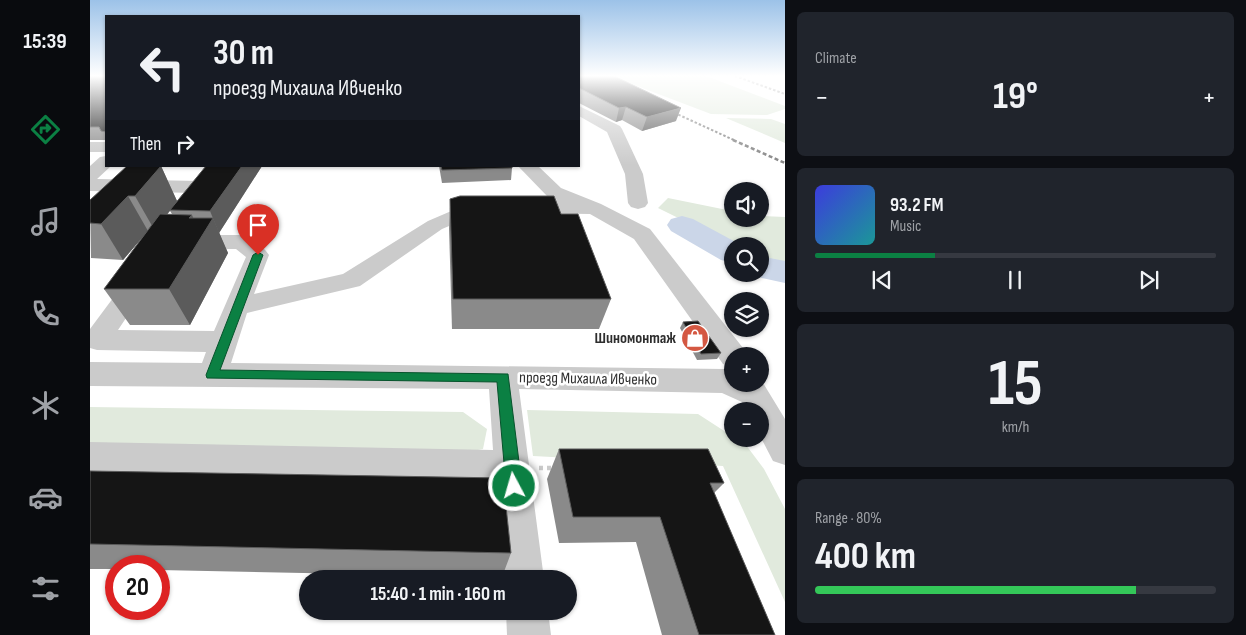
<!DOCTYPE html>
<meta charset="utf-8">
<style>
:root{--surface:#171b24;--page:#20242c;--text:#f1f3f6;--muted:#9ea1a6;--line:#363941;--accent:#0b8043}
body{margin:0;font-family:"Sofia Sans Condensed",sans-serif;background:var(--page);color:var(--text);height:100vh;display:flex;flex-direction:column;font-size:19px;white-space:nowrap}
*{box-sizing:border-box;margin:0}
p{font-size:16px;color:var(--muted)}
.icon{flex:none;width:28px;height:28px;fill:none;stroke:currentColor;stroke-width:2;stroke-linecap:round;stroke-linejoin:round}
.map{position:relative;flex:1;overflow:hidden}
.panel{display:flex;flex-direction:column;gap:12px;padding:12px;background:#0d0f14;width:461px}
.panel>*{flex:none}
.guide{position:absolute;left:15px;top:15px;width:475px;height:152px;border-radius:0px;box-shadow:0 1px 4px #0004;background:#171b24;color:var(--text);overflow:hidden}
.controls{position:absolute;left:634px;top:182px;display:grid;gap:10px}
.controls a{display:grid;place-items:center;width:45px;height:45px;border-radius:50%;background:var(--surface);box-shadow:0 1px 4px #0004;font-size:25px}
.speed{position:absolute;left:15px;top:555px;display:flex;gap:10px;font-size:25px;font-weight:700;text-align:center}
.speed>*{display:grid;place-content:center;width:65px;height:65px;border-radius:50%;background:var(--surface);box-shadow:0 1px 4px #0004;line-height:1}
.speed .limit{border:8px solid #d22;background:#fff;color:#111}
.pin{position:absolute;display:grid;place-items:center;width:42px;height:42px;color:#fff;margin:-51px -21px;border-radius:50% 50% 50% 0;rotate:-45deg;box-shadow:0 0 5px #0007}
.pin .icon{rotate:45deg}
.me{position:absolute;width:55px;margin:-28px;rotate:354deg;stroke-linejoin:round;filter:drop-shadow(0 0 4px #0008)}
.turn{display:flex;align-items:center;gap:18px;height:105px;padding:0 25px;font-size:22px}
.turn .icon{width:65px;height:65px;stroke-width:2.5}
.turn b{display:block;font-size:35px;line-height:42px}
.then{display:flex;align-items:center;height:48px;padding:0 25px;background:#0003;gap:10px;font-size:19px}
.big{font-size:38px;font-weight:700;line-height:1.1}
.panel .widget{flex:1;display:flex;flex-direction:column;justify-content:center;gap:8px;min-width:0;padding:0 18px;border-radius:8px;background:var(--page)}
.panel .dial{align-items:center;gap:0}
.dial b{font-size:65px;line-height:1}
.song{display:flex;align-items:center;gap:15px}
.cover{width:60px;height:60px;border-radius:8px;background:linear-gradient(135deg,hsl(240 70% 55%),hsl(180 70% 35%))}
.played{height:5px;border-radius:2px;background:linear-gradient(90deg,var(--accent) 30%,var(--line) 30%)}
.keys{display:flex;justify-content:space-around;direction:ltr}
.heat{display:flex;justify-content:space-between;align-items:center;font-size:28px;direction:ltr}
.charge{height:8px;border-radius:4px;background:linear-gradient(90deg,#34c759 80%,var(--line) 0)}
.trip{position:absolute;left:209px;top:570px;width:278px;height:50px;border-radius:25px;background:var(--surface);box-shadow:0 1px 4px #0004;font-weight:700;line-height:50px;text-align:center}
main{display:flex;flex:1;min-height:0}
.tab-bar{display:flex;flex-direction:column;width:90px;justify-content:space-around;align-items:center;background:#090b0e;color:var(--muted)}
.tab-bar .icon{width:35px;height:35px}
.tab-bar .on{color:var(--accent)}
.tab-bar b{font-size:22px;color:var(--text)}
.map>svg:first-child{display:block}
.green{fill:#e1eadd}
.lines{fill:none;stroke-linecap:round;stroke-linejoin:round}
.river{fill:#cbd6e8;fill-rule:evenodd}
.path{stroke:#cbcbcb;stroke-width:4.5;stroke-dasharray:4 4;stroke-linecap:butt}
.minor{fill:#cbcbcb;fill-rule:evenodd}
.rail-far1{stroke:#838383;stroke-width:2;stroke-dasharray:2.5 2;stroke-linecap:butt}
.rail{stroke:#838383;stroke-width:2.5;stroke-dasharray:4 2.5;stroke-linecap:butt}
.wall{fill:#8a8a8a;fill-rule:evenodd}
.shaded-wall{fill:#5b5b5b}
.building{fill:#151515;stroke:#5b5b5b}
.route{fill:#0b8043;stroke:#07532c}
.labels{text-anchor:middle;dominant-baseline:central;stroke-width:5;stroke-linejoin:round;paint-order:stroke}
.poi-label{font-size:16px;font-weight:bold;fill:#2e2e2e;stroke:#fff;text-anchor:end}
.street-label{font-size:16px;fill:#2e2e2e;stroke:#fff}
</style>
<main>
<nav class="tab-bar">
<b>15:39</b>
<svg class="icon on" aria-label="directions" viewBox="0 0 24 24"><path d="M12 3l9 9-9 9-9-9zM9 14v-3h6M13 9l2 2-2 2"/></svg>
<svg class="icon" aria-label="music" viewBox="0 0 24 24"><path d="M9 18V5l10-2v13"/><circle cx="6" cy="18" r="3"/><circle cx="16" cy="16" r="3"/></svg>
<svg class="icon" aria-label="phone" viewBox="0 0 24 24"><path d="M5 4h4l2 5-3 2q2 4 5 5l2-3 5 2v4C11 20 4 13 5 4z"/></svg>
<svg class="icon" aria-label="climate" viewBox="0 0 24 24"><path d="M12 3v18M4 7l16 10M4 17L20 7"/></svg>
<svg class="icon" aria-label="car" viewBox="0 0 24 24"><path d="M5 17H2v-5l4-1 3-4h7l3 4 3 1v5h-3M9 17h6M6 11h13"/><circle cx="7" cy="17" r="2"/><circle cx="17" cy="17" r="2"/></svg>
<svg class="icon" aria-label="filters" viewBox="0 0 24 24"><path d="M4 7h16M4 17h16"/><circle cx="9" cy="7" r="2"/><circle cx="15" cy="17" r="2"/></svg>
</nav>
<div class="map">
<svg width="695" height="635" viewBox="0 0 695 635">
<rect width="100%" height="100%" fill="#fff"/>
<g class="green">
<path d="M 521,76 L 616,76 L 695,106 L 695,109 L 677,115 L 621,114 Z"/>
<path d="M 636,118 L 681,119 L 695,124 L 695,143 Z"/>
<path d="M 578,198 L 642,211 L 642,219 L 670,219 L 670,216 L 695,217 L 695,271 L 670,259 L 670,246 L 645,246 L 568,208 Z"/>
<path d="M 0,407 L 373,412 L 397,429 L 393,449 L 373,453 L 0,449 Z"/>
<path d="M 437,410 L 608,414 L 642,436 L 642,439 L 646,439 L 656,445 L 674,469 L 695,509 L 695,602 L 633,466 L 443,456 Z"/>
</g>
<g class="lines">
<g class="river">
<path d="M 592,216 L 603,219 L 653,246 L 642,246 L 642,263 L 631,260 L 581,231 L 577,225 L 581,219 Z"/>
<path d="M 670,256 L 695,261 L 695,283 L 658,275 L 670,274 Z"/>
</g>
<path class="path" d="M 449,468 L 466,468"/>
<g class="minor">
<path d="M 489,106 L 530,126 L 532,129 L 553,174 L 558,203 L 555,207 L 548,209 L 541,207 L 538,203 L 535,174 L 517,132 L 489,116 Z"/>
<rect x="0" y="142" width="16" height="10"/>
<path d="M 16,156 L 16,166 L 21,166 L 7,179 L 109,181 L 116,183 L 118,187 L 116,191 L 109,193 L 0,191 L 0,166 L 10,157 Z"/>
<path d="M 428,166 L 448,166 L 471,188 L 511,204 L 560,229 L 653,348 L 657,356 L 642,356 L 642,367 L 633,364 L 544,239 L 500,214 L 433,213 L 426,211 L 423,207 L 426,203 L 467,200 L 457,196 Z"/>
<path d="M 394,206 L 401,208 L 404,212 L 401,216 L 371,221 L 352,229 L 270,286 L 157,313 L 141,363 L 634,369 L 642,372 L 642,384 L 670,384 L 670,378 L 695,419 L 695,465 L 683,461 L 670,436 L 670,411 L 657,411 L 652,402 L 632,393 L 429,389 L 454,579 L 414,579 L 406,483 L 0,474 L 0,442 L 403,450 L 399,389 L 0,386 L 0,362 L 112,363 L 116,352 L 7,350 L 0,348 L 0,329 L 26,294 L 35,291 L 44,294 L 48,300 L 28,330 L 124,331 L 156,257 L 146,249 L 97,249 L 89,247 L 86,242 L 89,237 L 97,235 L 151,235 C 162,238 173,246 179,255 L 164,294 L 253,274 L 338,221 L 359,212 Z"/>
<path d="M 416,611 L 458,611 L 461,635 L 417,635 Z"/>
</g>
<g class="rail-far1">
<path d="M 645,76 L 695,94"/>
<path d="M 576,109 L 646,141"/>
</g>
<path class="rail" d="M 643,140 L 695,163"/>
</g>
<g class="wall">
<path d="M 0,76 L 16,76 L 16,142 L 15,140 L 0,140 Z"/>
<path d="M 489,76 L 586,121 L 552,131 L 532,120 L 526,122 L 489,103 Z"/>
<path d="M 71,166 L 87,201 L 116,166 L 172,166 L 129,233 L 138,253 L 100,325 L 40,325 L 14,289 L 54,235 L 33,260 L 1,258 L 0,200 ZM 80,211 L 82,214 L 77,214 Z"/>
<path d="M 349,166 L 422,166 L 422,168 L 421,180 L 352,183 Z"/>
<path d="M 360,199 L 471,214 L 521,299 L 509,329 L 362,329 L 359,228 Z"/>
<path d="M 593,322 L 631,353 L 627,359 L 607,360 L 590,328 Z"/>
<path d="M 469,449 L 634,483 L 624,493 L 685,635 L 572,635 L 546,542 L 469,543 L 457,479 Z"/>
<path d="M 0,471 L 421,553 L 412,577 L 69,570 L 69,566 L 26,566 L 26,569 L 0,569 Z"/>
</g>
<g class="shaded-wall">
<path d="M 536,107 L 532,120 L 526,122 L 529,108 Z"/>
<path d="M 591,108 L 586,121 L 552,131 L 557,117 Z"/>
<path d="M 71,166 L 87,201 L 65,231 L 45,196 Z"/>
<path d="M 152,166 L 172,166 L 129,233 L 120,211 Z"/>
<path d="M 38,196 L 58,231 L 33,260 L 11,224 Z"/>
<path d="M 102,215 L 111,236 L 123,218 L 138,253 L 100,325 L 79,289 L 99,218 Z"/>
</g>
<g class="building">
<path d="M 0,76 L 16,76 L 16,132 L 11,131 L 9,127 L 0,127 Z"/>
<path d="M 489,76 L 524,76 L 591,108 L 557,117 L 536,107 L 529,108 L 489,88 Z"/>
<path d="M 37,166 L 71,166 L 45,196 L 38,196 L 11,224 L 0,223 L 0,200 Z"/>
<path d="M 116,166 L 152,166 L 120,211 L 80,210 Z"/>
<path d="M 351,166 L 422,166 L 422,168 L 352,170 Z"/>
<path d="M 370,196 L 464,196 L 471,214 L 488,214 L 521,299 L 363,299 L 360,199 Z"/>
<path d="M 70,214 L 102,215 L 99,218 L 123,218 L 79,289 L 14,289 Z"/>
<path d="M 608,321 L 631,353 L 611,354 L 593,322 Z"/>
<path d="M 469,449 L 618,449 L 634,483 L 620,483 L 685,635 L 609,635 L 570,517 L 483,517 Z"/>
<path d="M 0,471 L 413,478 L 421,553 L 0,544 Z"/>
</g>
<linearGradient id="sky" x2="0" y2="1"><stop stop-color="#9cc2e8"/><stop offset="0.46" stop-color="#fff"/><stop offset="1" stop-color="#fff" stop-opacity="0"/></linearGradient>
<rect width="695" height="165" fill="url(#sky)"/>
<path class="route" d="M 168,252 L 173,255 L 130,370 L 418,374 L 432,486 L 430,491 L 424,493 L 419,491 L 416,486 L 407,382 L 117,378 L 116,375 L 163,255 Z"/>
<defs>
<g id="shop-disc" transform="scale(1.4375)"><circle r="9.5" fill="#d45842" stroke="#fff"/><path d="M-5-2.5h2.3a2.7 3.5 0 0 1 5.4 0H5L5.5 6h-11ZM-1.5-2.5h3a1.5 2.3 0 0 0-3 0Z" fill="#fff"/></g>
</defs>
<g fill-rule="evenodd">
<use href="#shop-disc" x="605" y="338"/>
</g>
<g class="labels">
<g class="poi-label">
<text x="586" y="338">Шиномонтаж</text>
</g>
<g class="street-label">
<text transform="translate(498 379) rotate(1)">проезд Михаила Ивченко</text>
</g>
</g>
</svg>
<div class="controls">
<a><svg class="icon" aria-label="sound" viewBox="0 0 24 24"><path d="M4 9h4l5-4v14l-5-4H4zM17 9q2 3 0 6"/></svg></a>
<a><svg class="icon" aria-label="search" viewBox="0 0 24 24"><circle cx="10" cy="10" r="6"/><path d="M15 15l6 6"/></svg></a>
<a><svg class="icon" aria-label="layers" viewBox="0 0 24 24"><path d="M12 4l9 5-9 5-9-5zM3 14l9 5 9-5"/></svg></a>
<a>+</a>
<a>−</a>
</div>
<div class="speed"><div class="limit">20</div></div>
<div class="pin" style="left:168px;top:255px;background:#d93025"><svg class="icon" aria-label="arrive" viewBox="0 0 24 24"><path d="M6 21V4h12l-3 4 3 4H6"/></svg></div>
<svg class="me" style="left:424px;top:486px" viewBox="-20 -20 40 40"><circle r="17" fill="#0b8043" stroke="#fff" stroke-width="3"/><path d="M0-11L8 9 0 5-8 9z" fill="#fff"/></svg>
<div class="trip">15:40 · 1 min · 160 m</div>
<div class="guide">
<div class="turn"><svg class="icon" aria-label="left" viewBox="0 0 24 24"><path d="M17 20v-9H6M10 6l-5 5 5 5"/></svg><div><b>30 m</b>проезд Михаила Ивченко</div></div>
<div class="then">Then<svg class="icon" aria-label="right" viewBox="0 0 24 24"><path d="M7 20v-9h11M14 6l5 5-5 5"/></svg></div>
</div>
</div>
<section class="panel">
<div class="widget"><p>Climate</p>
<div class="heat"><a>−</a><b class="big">19°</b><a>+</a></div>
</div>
<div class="widget">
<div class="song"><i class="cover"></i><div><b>93.2 FM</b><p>Music</p></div></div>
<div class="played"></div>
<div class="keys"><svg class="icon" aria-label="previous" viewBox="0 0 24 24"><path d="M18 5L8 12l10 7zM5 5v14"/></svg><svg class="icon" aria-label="pause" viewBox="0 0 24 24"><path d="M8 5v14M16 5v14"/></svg><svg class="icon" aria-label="next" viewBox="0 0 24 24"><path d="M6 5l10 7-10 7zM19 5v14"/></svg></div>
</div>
<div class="widget dial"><b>15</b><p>km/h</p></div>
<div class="widget"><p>Range · 80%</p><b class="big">400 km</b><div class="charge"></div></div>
</section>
</main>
